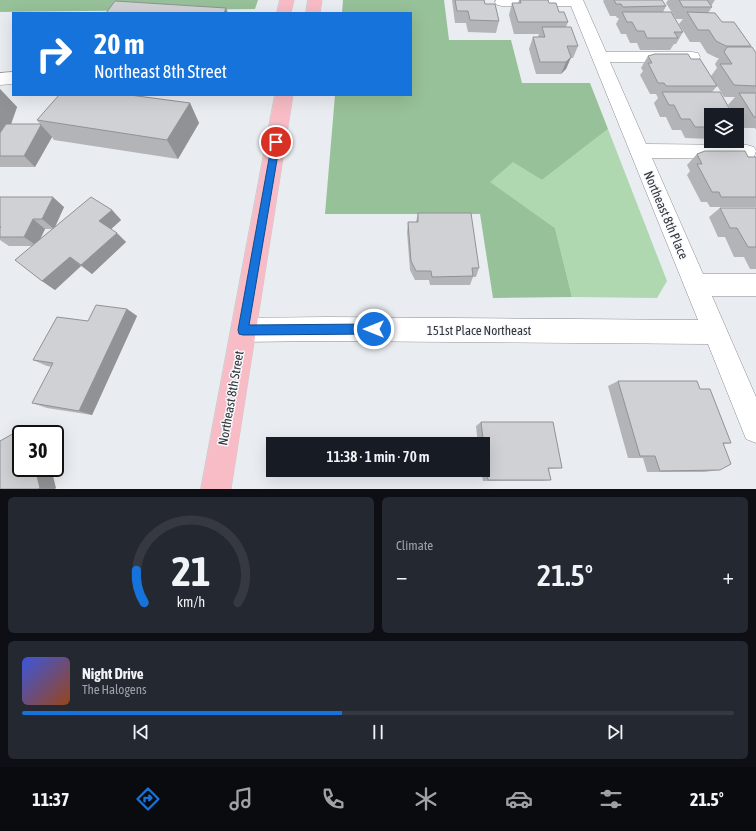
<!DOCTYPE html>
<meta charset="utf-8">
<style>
:root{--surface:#171b24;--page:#242831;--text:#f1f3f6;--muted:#9ea1a6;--line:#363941;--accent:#1673dc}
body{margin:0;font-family:"Asap Condensed",sans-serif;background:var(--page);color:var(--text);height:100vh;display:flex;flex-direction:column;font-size:15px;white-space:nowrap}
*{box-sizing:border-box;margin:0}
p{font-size:13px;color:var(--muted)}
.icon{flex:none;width:22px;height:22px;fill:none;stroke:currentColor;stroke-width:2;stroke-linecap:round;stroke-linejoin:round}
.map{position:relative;height:489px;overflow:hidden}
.drawer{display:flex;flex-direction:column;gap:8px;padding:8px;background:#0d0f14;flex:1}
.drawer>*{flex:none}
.banner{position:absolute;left:12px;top:12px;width:400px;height:84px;border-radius:0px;box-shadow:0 4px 16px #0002;background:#1673dc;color:#fff;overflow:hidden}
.buttons{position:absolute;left:704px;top:108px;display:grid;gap:8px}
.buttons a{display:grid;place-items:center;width:40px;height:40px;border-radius:0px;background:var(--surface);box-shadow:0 4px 16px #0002;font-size:20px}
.speed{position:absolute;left:12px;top:425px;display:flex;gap:8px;font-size:20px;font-weight:700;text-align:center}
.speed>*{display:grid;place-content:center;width:52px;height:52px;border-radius:50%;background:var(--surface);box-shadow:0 4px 16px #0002;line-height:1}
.speed .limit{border:2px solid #111;border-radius:6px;background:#fff;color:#111}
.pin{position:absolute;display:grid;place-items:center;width:34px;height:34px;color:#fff;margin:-17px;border:2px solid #fff;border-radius:50%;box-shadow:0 1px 4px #0007}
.me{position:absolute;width:44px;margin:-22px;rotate:270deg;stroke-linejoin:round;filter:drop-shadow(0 0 3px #0008)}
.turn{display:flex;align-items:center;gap:14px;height:84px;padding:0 16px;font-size:18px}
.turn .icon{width:52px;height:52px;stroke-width:2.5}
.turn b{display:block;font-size:28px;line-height:34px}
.big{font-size:30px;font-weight:600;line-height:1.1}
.drawer .card{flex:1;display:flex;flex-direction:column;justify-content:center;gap:6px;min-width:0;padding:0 14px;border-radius:6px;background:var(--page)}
.drawer .dial{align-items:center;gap:0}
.dial svg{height:104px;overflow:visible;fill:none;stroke:var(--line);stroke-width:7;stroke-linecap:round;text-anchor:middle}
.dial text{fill:var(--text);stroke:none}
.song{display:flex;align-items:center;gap:12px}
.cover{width:48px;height:48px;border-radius:6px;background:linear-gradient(135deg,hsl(230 70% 55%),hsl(20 70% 35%))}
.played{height:4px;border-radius:2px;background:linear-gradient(90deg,var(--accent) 45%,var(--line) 45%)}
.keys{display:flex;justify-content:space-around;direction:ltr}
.heat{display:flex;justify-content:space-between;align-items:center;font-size:22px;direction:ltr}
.drawer .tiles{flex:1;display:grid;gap:8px;grid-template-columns:1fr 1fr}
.card:last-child{grid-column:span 2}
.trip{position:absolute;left:266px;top:437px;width:224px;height:40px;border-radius:0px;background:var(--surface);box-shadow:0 4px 16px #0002;font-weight:600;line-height:40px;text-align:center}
.dock{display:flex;height:64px;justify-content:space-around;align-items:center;background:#090b0e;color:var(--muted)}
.dock .icon{width:28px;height:28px}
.dock .current{color:var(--accent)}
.dock b{font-size:18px;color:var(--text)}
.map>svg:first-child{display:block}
.green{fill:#afd8b0}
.forest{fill:#97c198}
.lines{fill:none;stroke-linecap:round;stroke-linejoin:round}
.minor-casing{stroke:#8b8d90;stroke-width:1}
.major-casing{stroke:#cacaca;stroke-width:1}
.minor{fill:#fff;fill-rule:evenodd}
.major{fill:#f7bcc6;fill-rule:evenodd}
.wall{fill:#b2b4b7;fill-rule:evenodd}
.shaded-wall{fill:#919295}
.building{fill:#cfd1d5;stroke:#919295}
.route{fill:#1673dc;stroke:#0e4b8f}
.labels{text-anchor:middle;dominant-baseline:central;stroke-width:3;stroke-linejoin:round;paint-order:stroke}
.street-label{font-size:13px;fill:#333435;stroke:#f6f9fd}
</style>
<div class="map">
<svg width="756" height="489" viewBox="0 0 756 489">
<rect width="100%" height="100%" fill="#e9ecf0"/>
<path class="green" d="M 608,129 L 667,281 L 657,298 L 572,297 L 555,228 L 489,182 L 513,161 L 542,180 Z"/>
<g class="forest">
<path d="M 0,0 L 258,0 L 255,9 L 0,12 Z"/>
<path d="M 343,0 L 444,0 L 449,40 L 511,40 L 522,83 L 590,83 L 608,129 L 542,180 L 513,162 L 490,182 L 555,228 L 572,297 L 493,298 L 480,214 L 325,214 L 335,95 L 411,95 L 411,13 L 342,13 Z"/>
</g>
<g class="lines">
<g class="minor-casing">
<g id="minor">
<path d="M 496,0 L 583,0 L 606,52 L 692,52 L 698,53 L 700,57 L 698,61 L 692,62 L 610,62 L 646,144 L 747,145 L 754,147 L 756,151 L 754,157 L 747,159 L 652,158 L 703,274 L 756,274 L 756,296 L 712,296 L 756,397 L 756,443 L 746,439 L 708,344 L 328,341 L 243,342 L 234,338 L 231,330 L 234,322 L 243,318 L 328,317 L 698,320 L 571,6 L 502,6 L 497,5 L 495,2 Z"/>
<path d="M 13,72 L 13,84 L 0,85 L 0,73 Z"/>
</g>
</g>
<g class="major-casing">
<g id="major">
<path d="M 280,0 L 294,0 L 291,13 L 277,13 Z"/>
<path d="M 308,0 L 322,0 L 320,13 L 306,13 Z"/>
<path d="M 275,95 L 293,95 L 231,489 L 201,489 Z"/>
</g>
</g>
<use href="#minor" class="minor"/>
<use href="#major" class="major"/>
</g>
<g class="wall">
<path d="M 452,0 L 484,0 L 485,4 L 499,21 L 496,33 L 468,32 L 466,23 L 455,23 Z"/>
<path d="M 519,0 L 548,0 L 549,3 L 559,12 L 568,22 L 566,27 L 578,46 L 573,58 L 571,58 L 566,69 L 561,74 L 536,74 L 529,49 L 533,37 L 538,37 L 539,34 L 514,34 L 509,15 L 512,3 L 518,3 Z"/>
<path d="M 604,0 L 662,0 L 666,6 L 663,12 L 683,32 L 676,44 L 674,44 L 670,50 L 640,50 L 637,43 L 630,43 L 626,34 L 621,34 L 616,24 L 619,18 L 617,18 L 616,16 L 610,16 L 603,1 Z"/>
<path d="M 668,0 L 715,0 L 711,6 L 712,7 L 708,13 L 722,22 L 751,46 L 750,47 L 756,53 L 756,130 L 755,128 L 742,128 L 737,119 L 737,115 L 735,115 L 728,105 L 735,97 L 724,97 L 711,76 L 717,68 L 715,64 L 719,58 L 717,58 L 707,53 L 700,42 L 690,42 L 679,24 L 683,19 L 676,19 L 666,3 Z"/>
<path d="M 648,56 L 691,59 L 717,86 L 712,92 L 711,115 L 711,139 L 685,138 L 681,130 L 672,130 L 666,117 L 660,117 L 654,103 L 658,98 L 656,94 L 650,94 L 640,75 L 643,71 L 641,68 Z"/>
<path d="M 0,89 L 17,107 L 11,124 L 40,124 L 37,120 L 190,103 L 199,123 L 178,159 L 54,140 L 52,137 L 35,167 L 0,167 Z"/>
<path d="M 697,154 L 756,157 L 756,207 L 710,207 L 707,202 L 701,202 L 687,175 L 690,171 L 687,165 Z"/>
<path d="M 0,197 L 64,207 L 55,227 L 112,210 L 121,220 L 111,229 L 126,242 L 92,274 L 81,266 L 55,290 L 42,281 L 32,246 L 9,246 L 0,240 ZM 45,229 L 52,229 L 40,239 Z"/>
<path d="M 720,208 L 756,208 L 756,269 L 750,269 L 744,257 L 734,257 L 725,237 L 718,237 L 709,217 Z"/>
<path d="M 418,213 L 479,268 L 476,277 L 473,277 L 470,285 L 430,285 L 429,280 L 415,280 L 410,270 L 407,232 L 408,222 L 416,222 Z"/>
<path d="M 127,309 L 137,316 L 92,415 L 47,408 L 32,403 L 52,367 L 47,366 L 33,360 L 88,321 Z"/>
<path d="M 618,381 L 700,389 L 731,443 L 724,444 L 720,470 L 704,472 L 647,472 L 643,458 L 628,458 L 608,386 Z"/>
<path d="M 481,422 L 562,468 L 549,469 L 551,480 L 543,481 L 483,481 L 481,470 L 483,470 L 483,444 L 478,444 L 476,426 Z"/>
</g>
<g class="shaded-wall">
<path d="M 226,8 L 228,13 L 224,13 Z"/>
<path d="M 571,57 L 566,69 L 561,74 L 566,62 Z"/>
<path d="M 0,89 L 17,107 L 5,141 L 0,136 Z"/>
<path d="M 190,103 L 199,123 L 178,159 L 167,140 Z"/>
<path d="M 41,125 L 52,137 L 35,167 L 24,156 Z"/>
<path d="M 53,197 L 64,207 L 54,229 L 42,219 Z"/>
<path d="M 112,210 L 121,220 L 109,231 L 99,221 Z"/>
<path d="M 33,219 L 45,229 L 37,246 L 24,237 Z"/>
<path d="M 117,233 L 126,242 L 92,274 L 81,265 Z"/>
<path d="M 70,257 L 81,266 L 55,290 L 42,281 Z"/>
<path d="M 127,309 L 137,316 L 92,415 L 79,411 Z"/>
<path d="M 25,427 L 41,430 L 42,434 L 27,434 Z"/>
<path d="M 35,468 L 51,468 L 56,488 L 55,489 L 38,489 Z"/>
</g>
<g class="building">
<path d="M 455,0 L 484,0 L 485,4 L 495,4 L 499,21 L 470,20 L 468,11 L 457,11 Z"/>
<path d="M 520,0 L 548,0 L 549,3 L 556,3 L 559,12 L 564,12 L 568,22 L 518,22 L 512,3 L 521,3 Z"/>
<path d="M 614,0 L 662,0 L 666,6 L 623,7 L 621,4 L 616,4 Z"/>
<path d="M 679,0 L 707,0 L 712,7 L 683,7 Z"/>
<path d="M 115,1 L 226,8 L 224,13 L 106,13 Z"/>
<path d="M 622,12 L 671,12 L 683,32 L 674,32 L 678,38 L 647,38 L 644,31 L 637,31 L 632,22 L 627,22 Z"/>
<path d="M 687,12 L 715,13 L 722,22 L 734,22 L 751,46 L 726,46 L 716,41 L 709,30 L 698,30 Z"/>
<path d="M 542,27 L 571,27 L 578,46 L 567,46 L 571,57 L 566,62 L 540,62 L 533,37 L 545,37 Z"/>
<path d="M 727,47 L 752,47 L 756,53 L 756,86 L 734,85 L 720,64 L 732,64 L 724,52 Z"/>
<path d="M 655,54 L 688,54 L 691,59 L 700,59 L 717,86 L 666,86 L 664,83 L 658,83 L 648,63 L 652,63 L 648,56 Z"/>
<path d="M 662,92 L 720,92 L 733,115 L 711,115 L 711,127 L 695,127 L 690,119 L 681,119 L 674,105 L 669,105 Z"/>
<path d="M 739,93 L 756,93 L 756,117 L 754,117 Z"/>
<path d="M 59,95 L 130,95 L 190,103 L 167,140 L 37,120 Z"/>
<path d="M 6,124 L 40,124 L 41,125 L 24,156 L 0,156 L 0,133 Z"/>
<path d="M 705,151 L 745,151 L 748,157 L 756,157 L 756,197 L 721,197 L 719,192 L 712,192 L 697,164 L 702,164 L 697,154 Z"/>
<path d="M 0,197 L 53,197 L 42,219 L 33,219 L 24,237 L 0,237 L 0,228 L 1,227 L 0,227 Z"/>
<path d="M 91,197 L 112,210 L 99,221 L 117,233 L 81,265 L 70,257 L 42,281 L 15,260 Z"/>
<path d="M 720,208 L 756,208 L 756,247 L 748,247 L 737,228 L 730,228 Z"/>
<path d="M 418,213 L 471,213 L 479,268 L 472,268 L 473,276 L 432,277 L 431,271 L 416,271 L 411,261 L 408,222 L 418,222 Z"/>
<path d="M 96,305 L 127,309 L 79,411 L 32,403 L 53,363 L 33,360 L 57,317 L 88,321 Z"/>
<path d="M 618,381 L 697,381 L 700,389 L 710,389 L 731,443 L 723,443 L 731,464 L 720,470 L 660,471 L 655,456 L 640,456 Z"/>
<path d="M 481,422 L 553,422 L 562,468 L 548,468 L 551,480 L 488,480 Z"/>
<path d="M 25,427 L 27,434 L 21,434 L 21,468 L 35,468 L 40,488 L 38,489 L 0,489 L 0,441 Z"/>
</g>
<path class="route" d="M 276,139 L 280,142 L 249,325 L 374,324 L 378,326 L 379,329 L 378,332 L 374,334 L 243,335 L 239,334 L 238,330 L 272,142 Z"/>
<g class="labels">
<g class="street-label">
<text transform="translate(666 215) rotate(67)">Northeast 8th Place</text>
<text x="479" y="330">151st Place Northeast</text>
<text transform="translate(231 398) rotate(-80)">Northeast 8th Street</text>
</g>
</g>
</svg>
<div class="buttons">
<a><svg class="icon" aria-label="layers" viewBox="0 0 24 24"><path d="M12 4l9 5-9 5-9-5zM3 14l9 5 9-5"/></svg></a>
</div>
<div class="speed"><div class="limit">30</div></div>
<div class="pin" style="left:276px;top:142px;background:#d93025"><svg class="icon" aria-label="arrive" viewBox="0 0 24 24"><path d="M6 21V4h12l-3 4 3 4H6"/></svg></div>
<svg class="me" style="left:374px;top:329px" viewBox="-20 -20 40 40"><circle r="17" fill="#1673dc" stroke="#fff" stroke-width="3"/><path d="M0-11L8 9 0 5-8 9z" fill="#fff"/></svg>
<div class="trip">11:38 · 1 min · 70 m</div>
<div class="banner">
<div class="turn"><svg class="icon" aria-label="right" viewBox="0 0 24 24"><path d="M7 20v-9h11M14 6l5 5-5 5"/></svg><div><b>20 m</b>Northeast 8th Street</div></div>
</div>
</div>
<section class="drawer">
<div class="tiles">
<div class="card dial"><svg viewBox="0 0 100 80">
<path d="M14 69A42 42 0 1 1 86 69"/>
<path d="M14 69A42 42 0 0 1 8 44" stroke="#1673dc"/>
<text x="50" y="56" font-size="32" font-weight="700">21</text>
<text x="50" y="72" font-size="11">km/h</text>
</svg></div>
<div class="card"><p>Climate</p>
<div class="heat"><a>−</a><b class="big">21.5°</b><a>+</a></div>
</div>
<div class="card">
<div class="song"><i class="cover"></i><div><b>Night Drive</b><p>The Halogens</p></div></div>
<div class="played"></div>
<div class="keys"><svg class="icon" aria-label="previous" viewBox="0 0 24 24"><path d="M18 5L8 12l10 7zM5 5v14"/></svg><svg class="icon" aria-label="pause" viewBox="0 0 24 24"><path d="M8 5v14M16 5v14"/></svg><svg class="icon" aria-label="next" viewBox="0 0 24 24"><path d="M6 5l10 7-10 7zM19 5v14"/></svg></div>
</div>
</div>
</section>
<nav class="dock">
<b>11:37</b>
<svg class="icon current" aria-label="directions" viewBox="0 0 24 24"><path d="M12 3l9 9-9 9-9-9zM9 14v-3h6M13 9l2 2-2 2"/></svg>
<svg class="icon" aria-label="music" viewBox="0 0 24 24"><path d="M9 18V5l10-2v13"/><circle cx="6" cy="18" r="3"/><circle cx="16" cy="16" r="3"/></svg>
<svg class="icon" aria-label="phone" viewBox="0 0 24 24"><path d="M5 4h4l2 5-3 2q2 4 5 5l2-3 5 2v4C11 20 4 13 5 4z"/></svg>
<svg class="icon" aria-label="climate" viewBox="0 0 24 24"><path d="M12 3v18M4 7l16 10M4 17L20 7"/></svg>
<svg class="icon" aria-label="car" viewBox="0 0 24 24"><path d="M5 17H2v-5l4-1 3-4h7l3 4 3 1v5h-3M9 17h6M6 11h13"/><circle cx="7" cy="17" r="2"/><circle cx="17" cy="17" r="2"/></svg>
<svg class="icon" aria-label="filters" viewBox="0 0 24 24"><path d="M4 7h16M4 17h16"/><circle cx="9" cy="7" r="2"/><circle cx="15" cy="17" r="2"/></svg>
<b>21.5°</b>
</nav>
